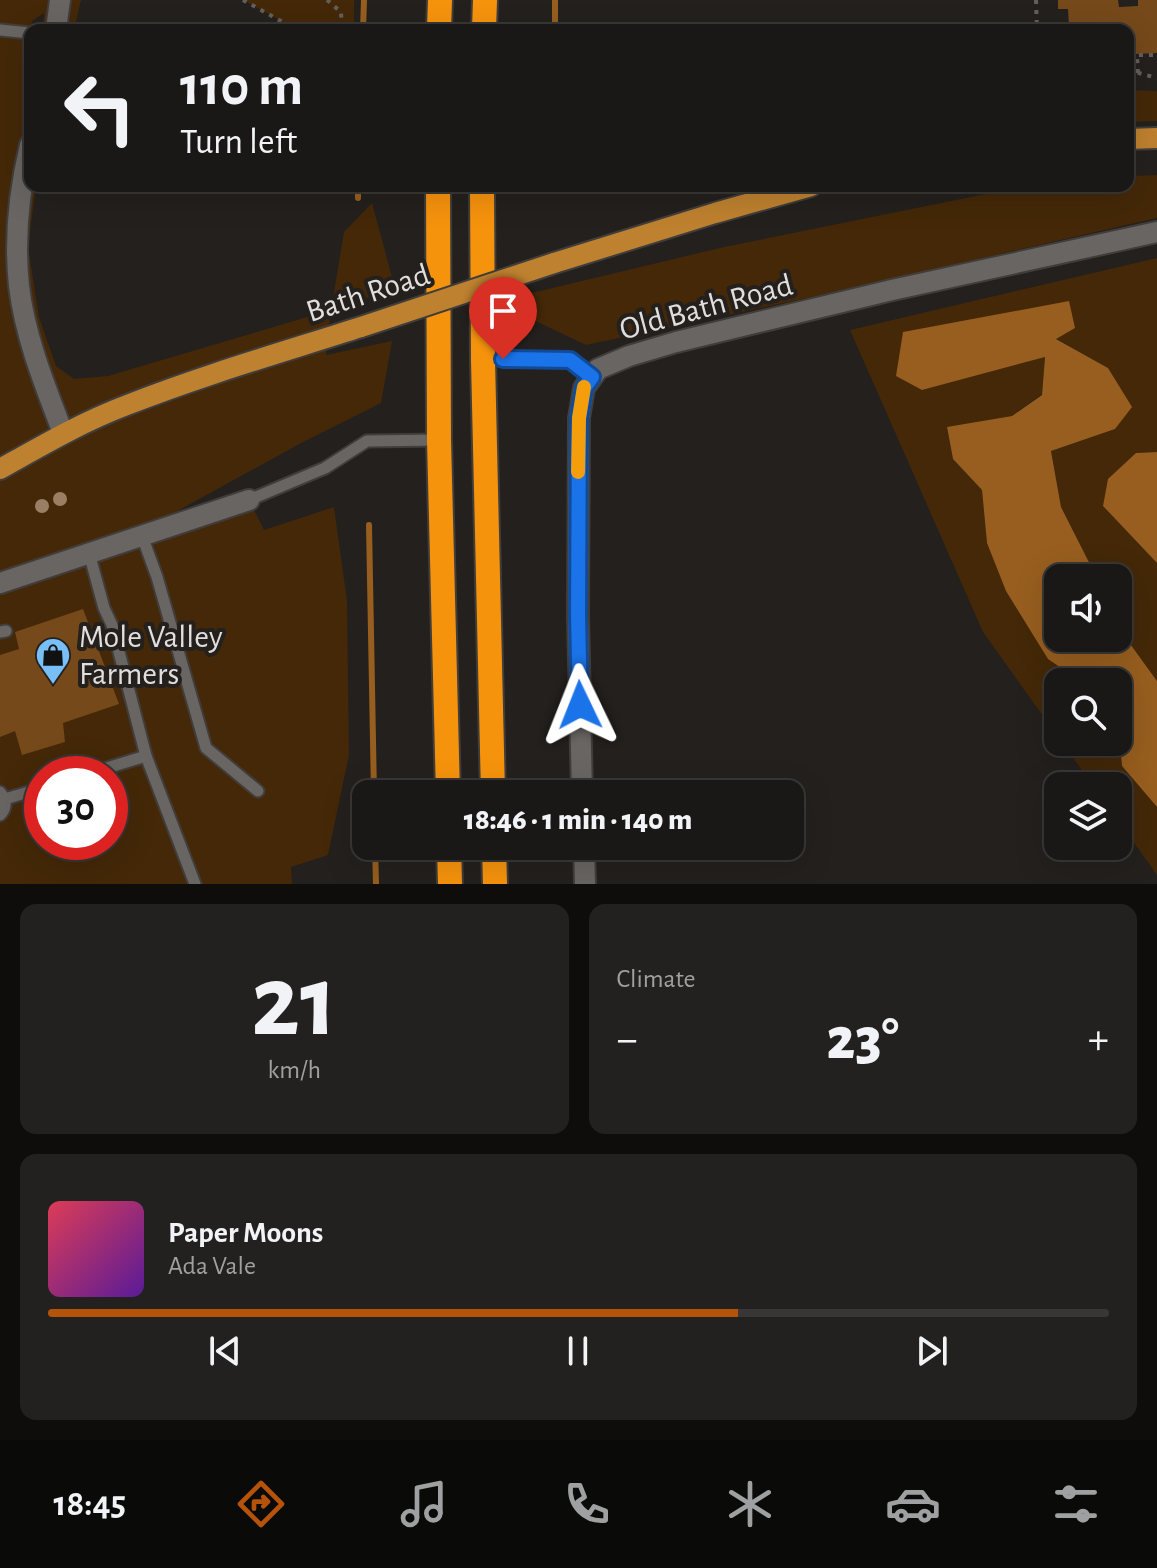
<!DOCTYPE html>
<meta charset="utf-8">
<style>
:root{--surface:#1a1816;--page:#23211f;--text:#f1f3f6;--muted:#9fa0a1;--line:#383735;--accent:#b45309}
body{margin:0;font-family:"Alegreya Sans",sans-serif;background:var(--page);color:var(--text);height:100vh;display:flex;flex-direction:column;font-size:30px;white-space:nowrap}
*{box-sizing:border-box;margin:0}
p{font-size:26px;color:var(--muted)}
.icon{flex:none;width:44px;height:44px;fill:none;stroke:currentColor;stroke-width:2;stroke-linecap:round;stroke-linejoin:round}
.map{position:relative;height:884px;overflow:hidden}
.drawer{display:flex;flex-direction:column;gap:20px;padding:20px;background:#0e0d0c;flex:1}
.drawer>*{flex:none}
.banner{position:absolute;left:24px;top:24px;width:1110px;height:168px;border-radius:16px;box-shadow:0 8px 32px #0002,0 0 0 2px var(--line);background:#1a1816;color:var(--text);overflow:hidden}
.tools{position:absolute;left:1044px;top:564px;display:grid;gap:16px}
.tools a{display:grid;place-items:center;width:88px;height:88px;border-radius:16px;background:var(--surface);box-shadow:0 8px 32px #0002,0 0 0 2px var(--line);font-size:40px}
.speed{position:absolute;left:24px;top:756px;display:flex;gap:16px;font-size:40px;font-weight:700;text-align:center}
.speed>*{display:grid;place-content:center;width:104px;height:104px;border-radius:50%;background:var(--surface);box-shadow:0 8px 32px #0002,0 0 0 2px var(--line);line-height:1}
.speed .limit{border:12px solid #d22;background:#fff;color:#111}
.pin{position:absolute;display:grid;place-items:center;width:68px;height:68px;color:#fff;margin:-82px -34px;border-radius:50% 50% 50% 0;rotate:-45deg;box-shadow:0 0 8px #0007}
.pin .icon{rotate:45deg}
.me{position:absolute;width:88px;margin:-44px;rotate:358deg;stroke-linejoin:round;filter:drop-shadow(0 0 6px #0008)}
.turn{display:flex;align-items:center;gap:28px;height:168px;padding:0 24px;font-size:36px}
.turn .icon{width:104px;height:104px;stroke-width:2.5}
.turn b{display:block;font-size:56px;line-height:68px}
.big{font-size:60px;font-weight:800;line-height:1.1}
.drawer .widget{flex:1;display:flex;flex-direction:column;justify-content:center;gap:12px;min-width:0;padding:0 28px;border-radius:16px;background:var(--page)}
.drawer .dial{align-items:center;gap:0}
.dial b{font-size:104px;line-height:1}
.song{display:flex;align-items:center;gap:24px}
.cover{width:96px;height:96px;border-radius:12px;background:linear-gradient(135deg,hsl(350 70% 55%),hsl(270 70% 35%))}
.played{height:8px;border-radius:4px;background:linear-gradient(90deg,var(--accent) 65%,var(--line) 65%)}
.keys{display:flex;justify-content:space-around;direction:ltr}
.heat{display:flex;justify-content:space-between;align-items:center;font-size:44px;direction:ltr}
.drawer .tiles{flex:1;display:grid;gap:20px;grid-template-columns:1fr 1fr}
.widget:last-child{grid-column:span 2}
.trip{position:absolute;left:352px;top:780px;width:452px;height:80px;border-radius:16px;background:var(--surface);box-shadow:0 8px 32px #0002,0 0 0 2px var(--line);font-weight:800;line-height:80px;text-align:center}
.tabs{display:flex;height:128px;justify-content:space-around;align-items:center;background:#0a0a09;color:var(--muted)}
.tabs .icon{width:56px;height:56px}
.tabs .current{color:var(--accent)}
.tabs b{font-size:36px;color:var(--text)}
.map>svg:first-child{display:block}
.green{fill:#442808;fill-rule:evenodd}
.water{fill:#975e1f}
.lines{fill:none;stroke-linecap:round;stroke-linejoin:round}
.stream{stroke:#975e1f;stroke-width:6}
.building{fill:#75491a}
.lane-casing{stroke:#403d3b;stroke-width:15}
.street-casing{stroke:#403d3b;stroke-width:24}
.primary-casing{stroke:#403d3b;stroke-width:24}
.highway-casing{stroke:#403d3b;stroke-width:28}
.path{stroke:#625f5d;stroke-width:4;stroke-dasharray:4 6;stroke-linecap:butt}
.lane{stroke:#696562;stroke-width:11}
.street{stroke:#696562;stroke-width:20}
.primary{stroke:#be812f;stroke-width:20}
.highway{stroke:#f6930d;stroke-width:24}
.primary-bridge-casing{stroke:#403d3b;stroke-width:24;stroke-linecap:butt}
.primary-bridge{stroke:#be812f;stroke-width:20}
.tree{fill:#9b7f64}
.route-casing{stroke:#114b97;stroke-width:20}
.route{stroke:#1a73e8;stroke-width:14}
.slow{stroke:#f59e0b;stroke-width:14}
.labels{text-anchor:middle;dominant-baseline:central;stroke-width:8;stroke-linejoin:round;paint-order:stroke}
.street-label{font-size:32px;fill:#e1dedd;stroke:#23201d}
.poi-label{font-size:32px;fill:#e1dedd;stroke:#23201d;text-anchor:start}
</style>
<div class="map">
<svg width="1157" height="884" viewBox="0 0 1157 884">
<rect width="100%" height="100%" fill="#23201d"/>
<g class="green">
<path d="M 0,0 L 81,0 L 74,30 L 43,30 L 44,13 L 32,21 L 28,50 L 30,52 L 30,186 L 36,186 L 28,247 L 39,317 L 56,366 L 74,379 L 108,376 L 331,310 L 344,232 L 372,203 L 395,288 L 331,310 L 326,355 L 392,341 L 381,403 L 303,442 L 172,514 L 89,544 L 249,500 L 264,530 L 334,507 L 347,601 L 349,755 L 328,855 L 291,867 L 292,884 L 0,884 ZM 42,774 L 110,774 L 110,842 L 42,842 Z"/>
<path d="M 243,0 L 354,0 L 354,30 L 297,30 Z"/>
<path d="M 1128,90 L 1157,91 L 1157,121 L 1128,122 Z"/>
<path d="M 1157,175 L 1157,218 L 812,297 L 586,345 L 531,319 L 519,296 L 724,247 L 1026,186 L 1128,186 L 1128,176 Z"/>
<path d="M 1157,258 L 1157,452 L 1136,453 L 1103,506 L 1157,563 L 1157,681 L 1128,641 L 1118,621 L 1118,578 L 1097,578 L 1061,507 L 1051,451 L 1115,429 L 1108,368 L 1055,338 L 922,390 L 1045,357 L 1042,394 L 1012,416 L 947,428 L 953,459 L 982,490 L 987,543 L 1082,682 L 1058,682 L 1058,737 L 983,632 L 850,330 Z"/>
<path d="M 1118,726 L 1122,766 L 1157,807 L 1157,875 L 1118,820 L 1118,786 L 1093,786 L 1062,742 L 1118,742 Z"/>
</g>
<g class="water">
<path d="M 1069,301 L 1075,328 L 1056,339 L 1108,368 L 1132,407 L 1115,429 L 1051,451 L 1061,507 L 1097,578 L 1058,578 L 1058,638 L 1118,638 L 1118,621 L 1128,641 L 1157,681 L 1157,807 L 1122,766 L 1118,726 L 1118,682 L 1082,682 L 1048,659 L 1006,591 L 987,543 L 982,490 L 953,459 L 947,427 L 1012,416 L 1042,395 L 1045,357 L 922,390 L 896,376 L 903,332 Z"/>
<path d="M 1157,452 L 1157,563 L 1103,506 L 1108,479 L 1136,453 Z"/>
</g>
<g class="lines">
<g class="stream">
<path d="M 363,30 L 364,0"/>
<path d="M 555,30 L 555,0"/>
<path d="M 358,198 L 358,186"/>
<path d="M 369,525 L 374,794"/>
<path d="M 375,846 L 376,884"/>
</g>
</g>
<g class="building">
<path d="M 1058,0 L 1118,0 L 1119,7 L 1138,6 L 1138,0 L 1157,0 L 1157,53 L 1134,54 L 1134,45 L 1128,45 L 1128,30 L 1058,30 L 1058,26 L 1069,26 L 1068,9 L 1058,9 Z"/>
<path d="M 83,609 L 119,704 L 63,723 L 65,742 L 22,755 L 15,731 L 0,737 L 0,655 L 19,649 L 15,632 Z"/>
</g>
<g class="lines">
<g class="lane-casing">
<g id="lane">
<path d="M 0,30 L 30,33"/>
<path d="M 483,360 L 570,360 L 592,377"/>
<path d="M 249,500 L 325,468 L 367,441 L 439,440"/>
<path d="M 142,536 L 157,577 L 206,748 L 258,791"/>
<path d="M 0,632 L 6,631"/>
<path d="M 146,756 L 195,884"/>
<path d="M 87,774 L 146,756 L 112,625 L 104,608 L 89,553"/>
<path d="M 0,792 C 7,800 7,808 0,815"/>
<path d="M 5,799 L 42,788"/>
</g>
</g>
<g class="street-casing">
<g id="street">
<path d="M 56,30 L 60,0"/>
<path d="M 30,145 C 19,191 14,239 19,286 C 25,337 45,386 63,433"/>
<path d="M 0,583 L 249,500"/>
<path d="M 582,794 L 578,616 L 579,418 L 584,388 L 598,369 L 629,356 L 676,342 L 892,290 L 1157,232"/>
<path d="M 584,846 L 585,884"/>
</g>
</g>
<g class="primary-casing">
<g id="primary">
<path d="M 1128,139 L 1157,138"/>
<path d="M 554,263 L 715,213 L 811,186"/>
<path d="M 0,469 C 41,446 82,422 127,405 C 203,375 283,352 361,327"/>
</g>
</g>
<g class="highway-casing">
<g id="highway">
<path d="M 439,30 L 440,0"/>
<path d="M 484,30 L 485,0"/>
<path d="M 438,186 L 439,440 L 448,794"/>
<path d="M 482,186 L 483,360 L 493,794"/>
<path d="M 449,846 L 450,884"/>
<path d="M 494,846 L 495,884"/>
</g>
</g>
<g class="path">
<path d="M 243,0 L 297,30"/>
<path d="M 327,0 L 341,12 L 342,30"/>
<path d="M 1036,0 L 1037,30"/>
<path d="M 1128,70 L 1157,78"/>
<path d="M 1138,73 L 1137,55 L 1157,55"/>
</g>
<use href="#lane" class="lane"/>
<use href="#street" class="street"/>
<use href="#primary" class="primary"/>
<use href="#highway" class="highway"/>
<g class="primary-bridge-casing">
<path id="primary-bridge" d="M 361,327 L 554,263"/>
</g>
<use href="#primary-bridge" class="primary-bridge"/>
</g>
<g class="tree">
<circle cx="60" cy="499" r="7"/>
<circle cx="42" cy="506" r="7"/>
</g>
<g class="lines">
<g class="route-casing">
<path id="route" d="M 503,359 L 570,360 L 592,377 L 584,388 L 579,418 L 578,616 L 580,705"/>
</g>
<use href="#route" class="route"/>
<path class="slow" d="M 578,472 L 579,418 L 584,387"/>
</g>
<defs>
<g id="shop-pin" transform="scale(1.8)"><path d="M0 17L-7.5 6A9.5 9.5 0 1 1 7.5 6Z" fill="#78bff7" stroke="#23201d"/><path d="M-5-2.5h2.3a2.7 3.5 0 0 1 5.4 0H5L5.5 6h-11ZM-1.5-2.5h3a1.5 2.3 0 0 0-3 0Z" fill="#111"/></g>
</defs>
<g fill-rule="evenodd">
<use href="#shop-pin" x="53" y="655"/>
</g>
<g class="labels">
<g class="street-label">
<text transform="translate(368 293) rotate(-18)">Bath Road</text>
<text transform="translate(706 307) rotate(-15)">Old Bath Road</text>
</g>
<g class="poi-label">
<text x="79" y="637">Mole Valley<tspan x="79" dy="37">Farmers</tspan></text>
</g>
</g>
</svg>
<div class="tools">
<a><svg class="icon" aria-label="sound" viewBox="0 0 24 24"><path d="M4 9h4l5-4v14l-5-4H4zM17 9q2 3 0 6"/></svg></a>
<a><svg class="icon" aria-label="search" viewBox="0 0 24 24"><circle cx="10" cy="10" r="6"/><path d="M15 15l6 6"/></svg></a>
<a><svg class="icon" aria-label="layers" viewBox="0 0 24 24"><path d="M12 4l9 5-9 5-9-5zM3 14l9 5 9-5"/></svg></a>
</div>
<div class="speed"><div class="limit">30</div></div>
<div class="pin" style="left:503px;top:359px;background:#d93025"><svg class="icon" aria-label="arrive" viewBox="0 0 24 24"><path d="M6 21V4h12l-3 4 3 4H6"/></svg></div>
<svg class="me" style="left:580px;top:705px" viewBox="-20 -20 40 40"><path d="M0-17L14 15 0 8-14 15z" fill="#1a73e8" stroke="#fff" stroke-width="4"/></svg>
<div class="trip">18:46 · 1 min · 140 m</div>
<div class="banner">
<div class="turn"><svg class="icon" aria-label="left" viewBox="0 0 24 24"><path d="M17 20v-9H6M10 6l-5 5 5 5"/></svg><div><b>110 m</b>Turn left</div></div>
</div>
</div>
<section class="drawer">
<div class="tiles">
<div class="widget dial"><b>21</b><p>km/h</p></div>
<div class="widget"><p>Climate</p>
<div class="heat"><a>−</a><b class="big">23°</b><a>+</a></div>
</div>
<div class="widget">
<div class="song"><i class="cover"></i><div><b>Paper Moons</b><p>Ada Vale</p></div></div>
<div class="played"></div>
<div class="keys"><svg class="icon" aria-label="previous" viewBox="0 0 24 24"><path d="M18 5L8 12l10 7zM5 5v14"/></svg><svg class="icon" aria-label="pause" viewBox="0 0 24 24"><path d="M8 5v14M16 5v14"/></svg><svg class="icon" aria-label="next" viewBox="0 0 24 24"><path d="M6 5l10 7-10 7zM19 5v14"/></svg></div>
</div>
</div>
</section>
<nav class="tabs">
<b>18:45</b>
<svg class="icon current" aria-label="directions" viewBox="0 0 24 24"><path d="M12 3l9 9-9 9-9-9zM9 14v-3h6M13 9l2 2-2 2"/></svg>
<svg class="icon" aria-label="music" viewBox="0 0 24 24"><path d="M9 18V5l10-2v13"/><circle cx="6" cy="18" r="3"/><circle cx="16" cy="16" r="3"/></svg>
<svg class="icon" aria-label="phone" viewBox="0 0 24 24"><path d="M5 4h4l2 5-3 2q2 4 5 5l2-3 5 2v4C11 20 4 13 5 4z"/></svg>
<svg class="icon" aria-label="climate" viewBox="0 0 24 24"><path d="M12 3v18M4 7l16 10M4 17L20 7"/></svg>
<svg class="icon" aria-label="car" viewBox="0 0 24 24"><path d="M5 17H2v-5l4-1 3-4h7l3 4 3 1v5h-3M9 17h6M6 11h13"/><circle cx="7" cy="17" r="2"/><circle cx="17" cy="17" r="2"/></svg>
<svg class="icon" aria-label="filters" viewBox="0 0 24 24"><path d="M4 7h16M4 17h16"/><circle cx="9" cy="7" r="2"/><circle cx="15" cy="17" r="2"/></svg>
</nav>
